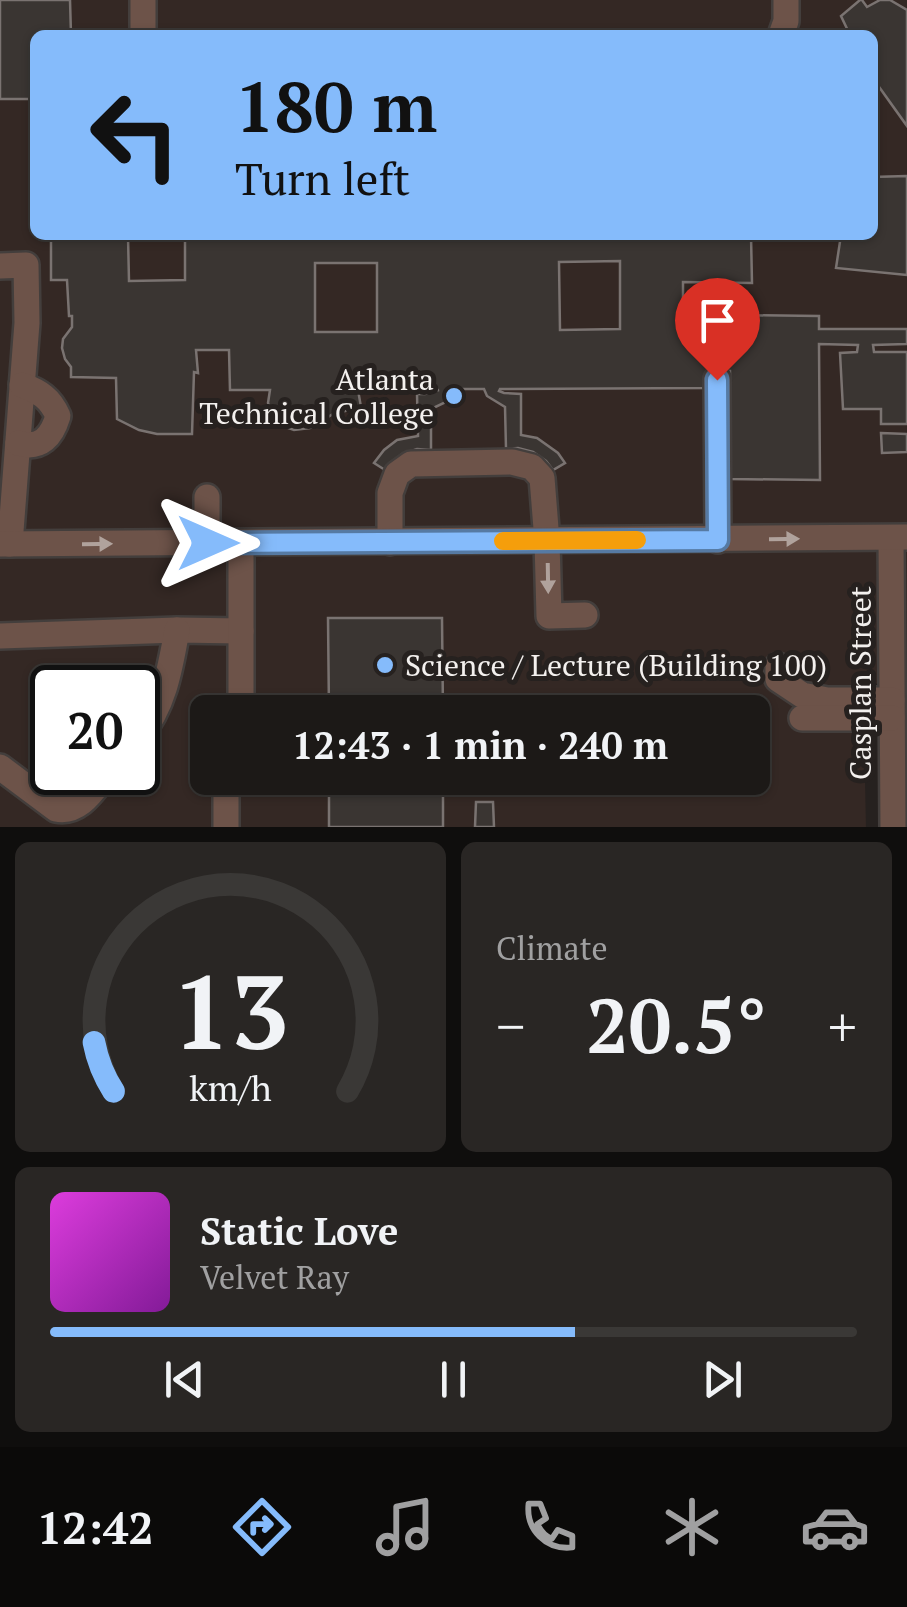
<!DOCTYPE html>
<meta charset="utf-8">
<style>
:root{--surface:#1c1917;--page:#292624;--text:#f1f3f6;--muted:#a0a0a1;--line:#3a3836;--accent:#85bbfb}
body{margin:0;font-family:"PT Serif",serif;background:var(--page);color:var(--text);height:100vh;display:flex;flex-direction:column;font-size:38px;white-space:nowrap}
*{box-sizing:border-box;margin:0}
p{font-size:32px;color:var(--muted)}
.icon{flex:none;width:55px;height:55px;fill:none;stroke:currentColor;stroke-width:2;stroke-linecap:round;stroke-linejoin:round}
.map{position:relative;height:827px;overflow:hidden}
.sheet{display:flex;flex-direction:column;gap:15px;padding:15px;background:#0f0e0d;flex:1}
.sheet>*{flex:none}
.top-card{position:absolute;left:30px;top:30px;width:848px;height:210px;border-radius:15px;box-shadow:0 2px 8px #0004,0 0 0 2px var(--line);background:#85bbfb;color:#111;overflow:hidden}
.speed{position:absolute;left:30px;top:665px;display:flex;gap:20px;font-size:50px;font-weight:700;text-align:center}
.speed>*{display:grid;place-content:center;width:130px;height:130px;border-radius:50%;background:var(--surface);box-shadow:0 2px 8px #0004,0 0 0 2px var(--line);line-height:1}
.speed .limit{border:5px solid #111;border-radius:15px;background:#fff;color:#111}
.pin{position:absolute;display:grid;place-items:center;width:85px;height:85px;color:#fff;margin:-102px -42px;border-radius:50% 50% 50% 0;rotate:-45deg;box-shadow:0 0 10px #0007}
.pin .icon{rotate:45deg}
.me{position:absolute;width:110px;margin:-55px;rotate:90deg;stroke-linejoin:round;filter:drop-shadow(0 0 8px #0008)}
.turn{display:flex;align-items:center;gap:35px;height:210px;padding:0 40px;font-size:45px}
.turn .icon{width:130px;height:130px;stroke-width:2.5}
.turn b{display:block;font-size:70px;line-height:85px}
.big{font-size:75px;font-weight:700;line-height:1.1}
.sheet .widget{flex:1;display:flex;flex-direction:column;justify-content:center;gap:15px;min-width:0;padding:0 35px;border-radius:15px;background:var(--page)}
.sheet .dial{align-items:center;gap:0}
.dial svg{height:260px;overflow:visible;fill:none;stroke:var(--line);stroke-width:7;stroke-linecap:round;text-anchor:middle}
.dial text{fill:var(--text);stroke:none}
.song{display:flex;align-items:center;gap:30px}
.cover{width:120px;height:120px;border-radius:15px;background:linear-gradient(135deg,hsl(300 70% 55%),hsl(290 70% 35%))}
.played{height:10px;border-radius:5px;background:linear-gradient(90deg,var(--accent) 65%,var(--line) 65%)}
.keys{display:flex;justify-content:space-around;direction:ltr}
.heat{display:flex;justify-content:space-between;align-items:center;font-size:55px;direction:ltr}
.sheet .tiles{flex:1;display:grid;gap:15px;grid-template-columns:1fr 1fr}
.widget:last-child{grid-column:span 2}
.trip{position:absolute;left:190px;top:695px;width:580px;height:100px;border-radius:15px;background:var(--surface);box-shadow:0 2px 8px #0004,0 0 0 2px var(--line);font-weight:700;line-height:100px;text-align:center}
.tabs{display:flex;height:160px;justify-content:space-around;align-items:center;background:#0b0a09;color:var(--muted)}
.tabs .icon{width:70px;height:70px}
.tabs .active{color:var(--accent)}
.tabs b{font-size:45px;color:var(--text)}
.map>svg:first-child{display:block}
.built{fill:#342824;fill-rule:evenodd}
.building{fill:#3a3532;stroke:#7a7371;stroke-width:2.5;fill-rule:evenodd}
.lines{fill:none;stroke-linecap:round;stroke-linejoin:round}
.minor-casing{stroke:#433e3c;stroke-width:30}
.minor{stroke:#6d5349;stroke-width:25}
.oneway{fill:#b0a29c}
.route-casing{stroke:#567aa3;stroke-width:25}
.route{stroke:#85bbfb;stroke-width:18}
.slow{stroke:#f59e0b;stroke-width:18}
.poi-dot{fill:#85bbfb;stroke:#26211f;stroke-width:4}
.labels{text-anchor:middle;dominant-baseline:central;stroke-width:10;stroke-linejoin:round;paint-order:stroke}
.poi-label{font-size:30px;fill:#f3f0ee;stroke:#26211f;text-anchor:end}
.street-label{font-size:30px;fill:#f3f0ee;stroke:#26211f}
</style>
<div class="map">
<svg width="907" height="827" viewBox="0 0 907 827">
<rect width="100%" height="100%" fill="#26211f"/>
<path class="built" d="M 0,0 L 907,0 L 907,683 L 863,684 L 866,827 L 0,827 ZM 35,35 L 872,35 L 872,235 L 35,235 ZM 52,688 L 138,688 L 138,772 L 52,772 ZM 208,712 L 752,712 L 752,778 L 208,778 Z"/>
<g class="building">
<path d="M 0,0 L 70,0 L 71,35 L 35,35 L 35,99 L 0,99 Z"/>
<path d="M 860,0 L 862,0 L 867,7 L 880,0 L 890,0 L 907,10 L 907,126 L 872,77 L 872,35 L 850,35 L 841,16 Z"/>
<path d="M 907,176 L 907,275 L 836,268 L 841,235 L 872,235 L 872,177 Z"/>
<path d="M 185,235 L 751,235 L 752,283 L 683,282 L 683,306 L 707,307 L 706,327 L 729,325 L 730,315 L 819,316 L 819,329 L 907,329 L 907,344 L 873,345 L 874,352 L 907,352 L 907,424 L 881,424 L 881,409 L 843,409 L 840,353 L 857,352 L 858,345 L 819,344 L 820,480 L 730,479 L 730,371 L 708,371 L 708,388 L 500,389 L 499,391 L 504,393 L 521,394 L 521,435 L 537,438 L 558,453 L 565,463 L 553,470 L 546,461 L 533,452 L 518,448 L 506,449 L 505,407 L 487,396 L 484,389 L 453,389 L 453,395 L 448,401 L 431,409 L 431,450 L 417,449 L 402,454 L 385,470 L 374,463 L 384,450 L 397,440 L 418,436 L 417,394 L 425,394 L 439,390 L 358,390 L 361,407 L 333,414 L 310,428 L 294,430 L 282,426 L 273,417 L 268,403 L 270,390 L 230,390 L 229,350 L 196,350 L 198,373 L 194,372 L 192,434 L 157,434 L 139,430 L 117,419 L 116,378 L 71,377 L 71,367 L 65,359 L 62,348 L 63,339 L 72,327 L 72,316 L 69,316 L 67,280 L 51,280 L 51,236 L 128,236 L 129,281 L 185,280 ZM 620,261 L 620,329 L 560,330 L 559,262 ZM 315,263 L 377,263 L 377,332 L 315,332 Z"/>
<path d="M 881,433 L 907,434 L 907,452 L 882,453 Z"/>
<path d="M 328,618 L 442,618 L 443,712 L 329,712 Z"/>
<rect x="329" y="778" width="114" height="49"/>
<path d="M 476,802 L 493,802 L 494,827 L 475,827 Z"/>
</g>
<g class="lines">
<g class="minor-casing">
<g id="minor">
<path d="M 143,0 L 143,35"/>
<path d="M 781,35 L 786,21 L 786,0"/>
<path d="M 0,266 L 26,265 L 27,323 L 10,544"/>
<path d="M 717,379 L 718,540"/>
<path d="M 18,443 C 41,450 52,436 58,416 C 50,398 40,392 22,385"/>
<path d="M 207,497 L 207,543"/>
<path d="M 891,538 L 893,827"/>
<path d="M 390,542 L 390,493 L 397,474 L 411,464 L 512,462 L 532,467 L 542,478 L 547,541 L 549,616 L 585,615"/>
<path d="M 0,544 L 907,537"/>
<path d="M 0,636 L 177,630 L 241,631"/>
<path d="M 778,666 L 778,679 L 802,695 L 827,700 L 892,700"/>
<path d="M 241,712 L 241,543"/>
<path d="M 802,718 L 892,718"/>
<path d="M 138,738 C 164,706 170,670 177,630"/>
<path d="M 0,767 L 56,809 C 80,814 94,789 108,772"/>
<path d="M 226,827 L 226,778"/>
</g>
</g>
<use href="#minor" class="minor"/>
</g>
<defs><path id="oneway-solid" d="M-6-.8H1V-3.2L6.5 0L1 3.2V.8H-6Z" transform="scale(2.5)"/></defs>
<g class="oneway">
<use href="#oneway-solid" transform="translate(784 539) rotate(-1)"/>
<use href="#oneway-solid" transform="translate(97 544) rotate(-1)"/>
<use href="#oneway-solid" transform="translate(548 578) rotate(89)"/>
</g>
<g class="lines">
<g class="route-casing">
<path id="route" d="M 208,543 L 718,540 L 717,380"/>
</g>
<use href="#route" class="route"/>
<path class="slow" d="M 503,541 L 637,540"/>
</g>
<g class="poi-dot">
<circle cx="454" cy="396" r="10"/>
<circle cx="385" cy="665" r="10"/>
</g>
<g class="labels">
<g class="poi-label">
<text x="434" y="379">Atlanta<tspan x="434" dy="34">Technical College</tspan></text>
<text x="405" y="665" text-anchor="start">Science / Lecture (Building 100)</text>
</g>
<g class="street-label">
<text transform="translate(860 683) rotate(-90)">Casplan Street</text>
</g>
</g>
</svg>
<div class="speed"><div class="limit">20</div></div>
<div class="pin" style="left:717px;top:380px;background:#d93025"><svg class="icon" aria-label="arrive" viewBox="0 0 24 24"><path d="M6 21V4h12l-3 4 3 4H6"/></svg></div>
<svg class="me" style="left:208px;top:543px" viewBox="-20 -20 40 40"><path d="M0-17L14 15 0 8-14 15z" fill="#85bbfb" stroke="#fff" stroke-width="4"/></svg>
<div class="trip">12:43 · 1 min · 240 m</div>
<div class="top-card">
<div class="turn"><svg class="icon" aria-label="left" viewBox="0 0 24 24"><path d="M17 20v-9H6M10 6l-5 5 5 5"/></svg><div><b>180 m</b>Turn left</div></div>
</div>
</div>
<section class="sheet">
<div class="tiles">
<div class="widget dial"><svg viewBox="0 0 100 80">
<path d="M14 69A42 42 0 1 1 86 69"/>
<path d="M14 69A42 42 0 0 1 8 54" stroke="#85bbfb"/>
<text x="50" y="56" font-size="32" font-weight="700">13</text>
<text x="50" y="72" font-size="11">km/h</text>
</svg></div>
<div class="widget"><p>Climate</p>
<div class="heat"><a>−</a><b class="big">20.5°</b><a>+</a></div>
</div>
<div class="widget">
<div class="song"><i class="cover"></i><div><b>Static Love</b><p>Velvet Ray</p></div></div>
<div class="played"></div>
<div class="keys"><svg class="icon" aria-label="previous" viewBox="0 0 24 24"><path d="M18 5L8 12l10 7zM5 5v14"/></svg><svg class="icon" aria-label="pause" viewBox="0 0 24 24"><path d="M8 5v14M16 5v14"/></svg><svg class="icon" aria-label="next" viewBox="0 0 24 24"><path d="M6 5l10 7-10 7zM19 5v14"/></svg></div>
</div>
</div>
</section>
<nav class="tabs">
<b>12:42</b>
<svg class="icon active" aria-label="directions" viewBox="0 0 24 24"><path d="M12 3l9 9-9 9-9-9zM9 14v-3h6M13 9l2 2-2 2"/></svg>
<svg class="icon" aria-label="music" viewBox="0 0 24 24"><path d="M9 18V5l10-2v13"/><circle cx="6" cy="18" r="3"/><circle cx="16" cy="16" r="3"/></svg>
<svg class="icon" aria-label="phone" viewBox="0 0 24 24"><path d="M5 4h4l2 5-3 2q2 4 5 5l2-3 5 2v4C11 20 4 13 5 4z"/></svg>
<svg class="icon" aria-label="climate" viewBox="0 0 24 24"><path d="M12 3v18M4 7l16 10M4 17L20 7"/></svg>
<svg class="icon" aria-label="car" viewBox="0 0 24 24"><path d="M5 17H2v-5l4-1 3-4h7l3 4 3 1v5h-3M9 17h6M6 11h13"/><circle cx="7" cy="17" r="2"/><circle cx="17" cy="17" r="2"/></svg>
</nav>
